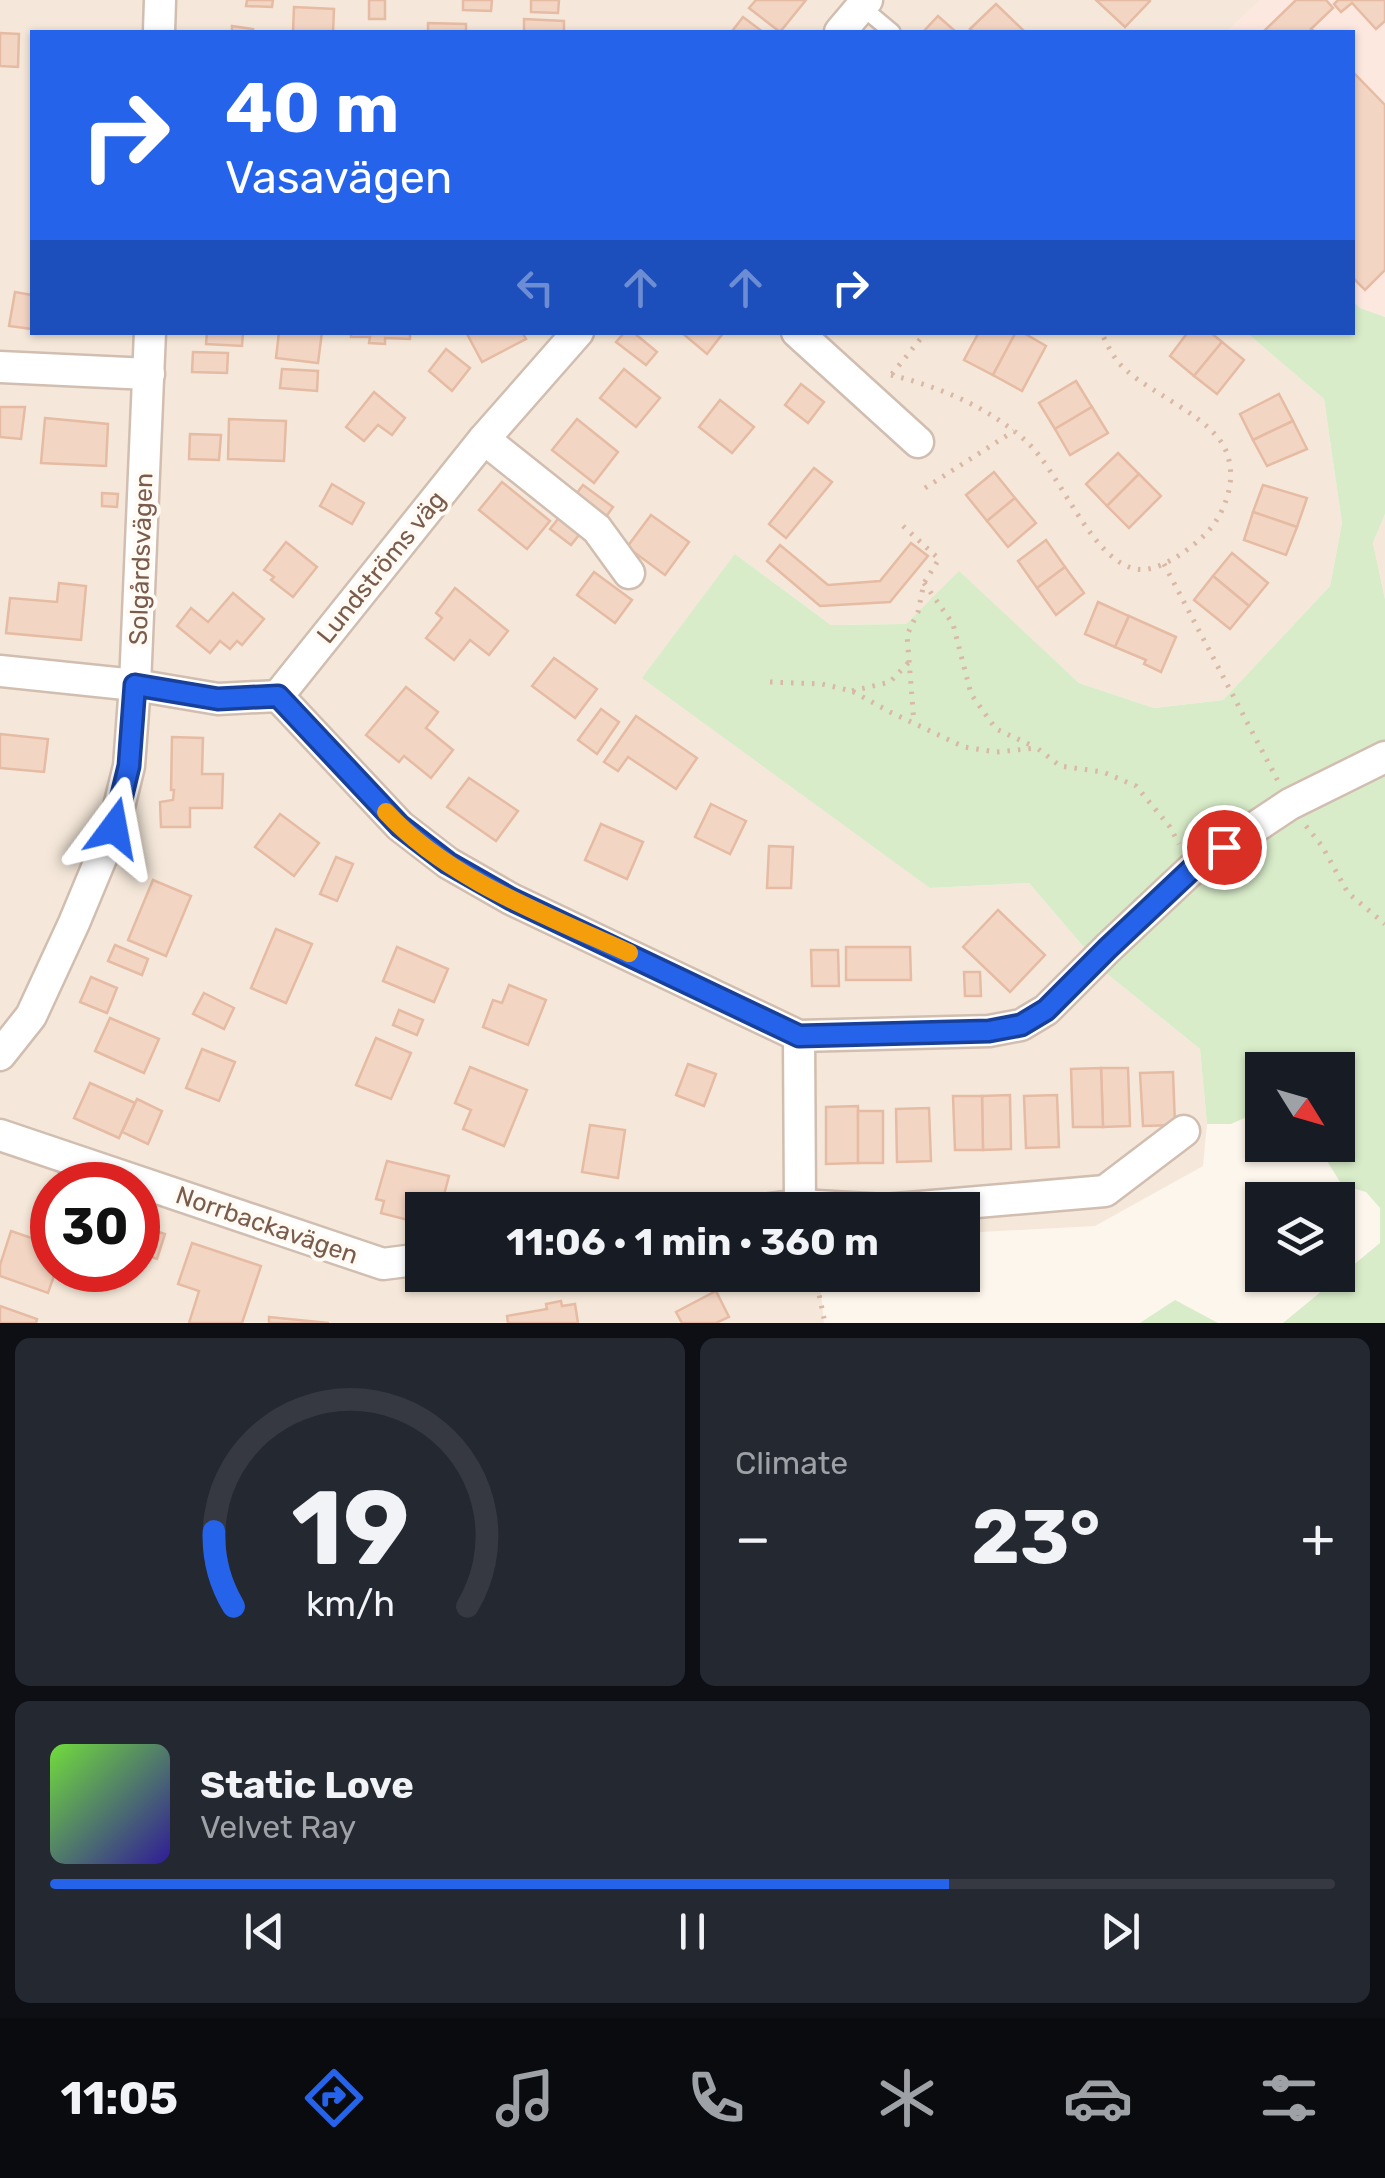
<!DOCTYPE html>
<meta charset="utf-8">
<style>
:root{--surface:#171b24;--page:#242831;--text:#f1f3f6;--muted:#9ea1a6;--line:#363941;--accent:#2563eb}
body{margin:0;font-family:Rubik,sans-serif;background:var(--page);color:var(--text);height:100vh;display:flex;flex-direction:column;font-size:38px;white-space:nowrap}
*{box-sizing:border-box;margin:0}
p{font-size:32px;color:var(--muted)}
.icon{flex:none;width:55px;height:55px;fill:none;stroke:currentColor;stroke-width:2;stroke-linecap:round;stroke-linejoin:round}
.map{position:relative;height:1323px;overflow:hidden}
.side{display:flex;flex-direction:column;gap:15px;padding:15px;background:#0d0f14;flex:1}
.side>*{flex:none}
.top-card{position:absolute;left:30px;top:30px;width:1325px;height:305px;border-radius:0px;box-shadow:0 2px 8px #0004;background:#2563eb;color:#fff;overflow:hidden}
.needle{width:65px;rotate:127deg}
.controls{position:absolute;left:1245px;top:1052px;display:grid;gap:20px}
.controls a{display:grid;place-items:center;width:110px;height:110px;border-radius:0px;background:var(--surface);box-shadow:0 2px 8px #0004;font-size:50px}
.speed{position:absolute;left:30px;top:1162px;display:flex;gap:20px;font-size:50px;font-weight:700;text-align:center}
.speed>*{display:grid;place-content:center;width:130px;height:130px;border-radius:50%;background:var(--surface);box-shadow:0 2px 8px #0004;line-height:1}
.speed .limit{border:15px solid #d22;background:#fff;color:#111}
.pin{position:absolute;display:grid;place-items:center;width:85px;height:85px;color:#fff;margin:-42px;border:5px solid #fff;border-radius:50%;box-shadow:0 2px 10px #0007}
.me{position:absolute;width:110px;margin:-55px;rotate:13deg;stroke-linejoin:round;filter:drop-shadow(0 0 8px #0008)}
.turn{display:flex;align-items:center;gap:35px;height:210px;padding:0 30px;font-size:45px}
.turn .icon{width:130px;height:130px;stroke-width:2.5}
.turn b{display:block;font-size:70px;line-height:85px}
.lanes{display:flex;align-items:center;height:95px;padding:0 30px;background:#0003;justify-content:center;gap:50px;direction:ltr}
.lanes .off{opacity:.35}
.big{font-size:75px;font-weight:700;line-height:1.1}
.side .widget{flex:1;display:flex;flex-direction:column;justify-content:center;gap:15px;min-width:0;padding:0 35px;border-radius:15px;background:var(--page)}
.side .dial{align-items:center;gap:0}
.dial svg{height:260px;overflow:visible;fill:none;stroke:var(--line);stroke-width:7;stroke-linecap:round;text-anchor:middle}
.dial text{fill:var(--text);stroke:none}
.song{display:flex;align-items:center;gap:30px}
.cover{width:120px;height:120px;border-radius:15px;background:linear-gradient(135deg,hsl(100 70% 55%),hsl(250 70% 35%))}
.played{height:10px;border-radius:5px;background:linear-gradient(90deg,var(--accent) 70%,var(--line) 70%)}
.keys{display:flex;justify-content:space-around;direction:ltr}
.heat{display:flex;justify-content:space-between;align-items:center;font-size:55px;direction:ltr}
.side .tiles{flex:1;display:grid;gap:15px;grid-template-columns:1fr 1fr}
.widget:last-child{grid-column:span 2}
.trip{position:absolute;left:405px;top:1192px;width:575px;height:100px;border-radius:0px;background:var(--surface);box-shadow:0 2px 8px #0004;font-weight:700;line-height:100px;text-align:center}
.tabs{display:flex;height:160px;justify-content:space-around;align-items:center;background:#090b0e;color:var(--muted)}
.tabs .icon{width:70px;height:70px}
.tabs .active{color:var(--accent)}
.tabs b{font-size:45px;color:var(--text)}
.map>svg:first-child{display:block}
.residential{fill:#f5e8da;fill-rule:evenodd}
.commercial{fill:#fde8e0}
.green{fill:#d8ecc9}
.building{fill:#f3d5c3;stroke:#e6bba3;stroke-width:2.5}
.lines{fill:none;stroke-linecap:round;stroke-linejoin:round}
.service-casing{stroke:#d1beb0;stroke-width:20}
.minor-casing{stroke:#d1beb0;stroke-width:35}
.path{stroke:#d9b8a5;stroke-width:5;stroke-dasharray:2.5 8;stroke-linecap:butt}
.service{stroke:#fff;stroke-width:15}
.minor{stroke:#fff;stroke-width:30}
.route-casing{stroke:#184099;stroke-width:25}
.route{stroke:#2563eb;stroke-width:18}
.slow{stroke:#f59e0b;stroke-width:18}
.labels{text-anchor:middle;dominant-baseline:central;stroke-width:8;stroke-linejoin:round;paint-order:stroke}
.street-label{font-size:25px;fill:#7a5c4d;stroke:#fffaf3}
</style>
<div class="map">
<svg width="1385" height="1323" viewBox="0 0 1385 1323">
<rect width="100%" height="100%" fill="#fdf6ec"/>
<g class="residential">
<path d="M 0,0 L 1261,0 L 1229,32 L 32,32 L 32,332 L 1247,333 L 1324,399 L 1342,523 L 1330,586 L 1223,700 L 1154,708 L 1079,683 L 959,572 L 906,624 L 831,625 L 735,554 L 930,888 L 1029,883 L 1106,973 L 1200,1049 L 1207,1124 L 1203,1166 L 1095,1226 L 963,1233 L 962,1210 L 422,1210 L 422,1275 L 819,1275 L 824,1323 L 0,1323 ZM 52,1185 L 138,1185 L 138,1270 L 52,1270 Z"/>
<path d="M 1385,514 L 1385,599 L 1373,543 Z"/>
</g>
<path class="commercial" d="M 1260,0 L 1385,0 L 1385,317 L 1360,308 L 1353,301 L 1352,32 L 1226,32 Z"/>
<g class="green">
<path d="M 1353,301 L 1360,308 L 1385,317 L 1385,514 L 1373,543 L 1385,599 L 1385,1323 L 1283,1323 L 1380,1243 L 1380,1208 L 1366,1192 L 1342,1185 L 1317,1145 L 1338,1145 L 1338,1070 L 1262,1070 L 1262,1110 L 1231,1124 L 1207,1124 L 1200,1049 L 1106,973 L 1029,883 L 930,888 L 642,678 L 735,554 L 831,625 L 906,624 L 959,571 L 1079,683 L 1154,708 L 1223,700 L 1330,586 L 1342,523 L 1324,399 L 1247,333 L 1352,332 Z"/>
<path d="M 1175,1300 L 1218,1323 L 1140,1323 Z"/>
</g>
<g class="building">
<path d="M 247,0 L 273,0 L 272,7 L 246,6 Z"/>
<rect x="369" y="0" width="16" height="19"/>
<path d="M 463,0 L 492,0 L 491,11 L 463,10 Z"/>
<path d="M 531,0 L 559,0 L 558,13 L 531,12 Z"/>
<path d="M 756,0 L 806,0 L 780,32 L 749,8 Z"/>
<path d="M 1096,0 L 1149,0 L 1150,1 L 1125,27 Z"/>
<path d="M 1296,0 L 1326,0 L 1333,8 L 1311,29 L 1315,32 L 1263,32 Z"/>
<path d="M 1338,0 L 1385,0 L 1385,21 L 1376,29 L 1352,3 L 1341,12 L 1334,4 Z"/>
<path d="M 996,4 L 1025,32 L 974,32 L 970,29 Z"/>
<path d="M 294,7 L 334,9 L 333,32 L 293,32 Z"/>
<path d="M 938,16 L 956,32 L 923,32 Z"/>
<path d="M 743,17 L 763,32 L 736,32 L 733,30 Z"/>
<path d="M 524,19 L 564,21 L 564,32 L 524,32 Z"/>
<path d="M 428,23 L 466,24 L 466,32 L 428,32 Z"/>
<path d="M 232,26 L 253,29 L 253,32 L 232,32 Z"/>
<path d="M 0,33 L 19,34 L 18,67 L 0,66 Z"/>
<path d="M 1352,71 L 1385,105 L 1385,270 L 1365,290 L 1352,277 Z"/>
<path d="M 15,292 L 32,295 L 32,329 L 9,326 Z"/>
<path d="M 207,332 L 243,332 L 242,346 L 206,344 Z"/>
<path d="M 279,332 L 322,332 L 318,363 L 276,358 Z"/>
<path d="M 351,332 L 410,332 L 410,339 L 385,338 L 385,344 L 369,343 L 370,337 L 351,337 Z"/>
<path d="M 466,332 L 522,332 L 526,339 L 482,362 Z"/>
<path d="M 625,332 L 633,332 L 657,352 L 646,365 L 616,342 Z"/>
<path d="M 681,332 L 724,332 L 707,354 Z"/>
<path d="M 979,332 L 1016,332 L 993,375 L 964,360 Z"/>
<path d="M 1016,332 L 1022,332 L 1046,346 L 1022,391 L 993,375 Z"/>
<path d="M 1188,332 L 1210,332 L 1222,342 L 1194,376 L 1170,356 Z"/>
<path d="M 1222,342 L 1244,360 L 1217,394 L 1194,376 Z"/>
<path d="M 446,349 L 470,368 L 452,391 L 429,371 Z"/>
<path d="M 193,352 L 228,353 L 227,373 L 192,372 Z"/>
<path d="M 282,369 L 318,371 L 317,391 L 280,388 Z"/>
<path d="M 624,369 L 660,398 L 636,427 L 600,398 Z"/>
<path d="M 1076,381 L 1092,407 L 1055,429 L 1039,403 Z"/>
<path d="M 801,384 L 824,402 L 808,423 L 785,405 Z"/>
<path d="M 374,392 L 405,418 L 392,435 L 378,425 L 364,441 L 346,427 Z"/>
<path d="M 1279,394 L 1293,421 L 1253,440 L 1240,414 Z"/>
<path d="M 720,400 L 754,427 L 732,453 L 699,427 Z"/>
<path d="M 0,407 L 25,407 L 21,439 L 0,437 Z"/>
<path d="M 1092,407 L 1108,433 L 1070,455 L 1055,429 Z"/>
<path d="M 45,418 L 108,424 L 106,466 L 41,463 Z"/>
<path d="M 229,419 L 286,421 L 284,461 L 228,459 Z"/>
<path d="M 577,419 L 618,452 L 594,483 L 552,450 Z"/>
<path d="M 1293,421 L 1307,449 L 1267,466 L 1253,440 Z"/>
<path d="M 190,434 L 221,435 L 219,460 L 189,459 Z"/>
<path d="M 1118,453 L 1139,474 L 1107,506 L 1086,484 Z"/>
<path d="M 814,468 L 832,482 L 786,538 L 769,524 Z"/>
<path d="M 994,472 L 1015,498 L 987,521 L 966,495 Z"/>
<path d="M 1139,474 L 1161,496 L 1129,528 L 1107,506 Z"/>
<path d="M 502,482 L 550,521 L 527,549 L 479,510 Z"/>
<path d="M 332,484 L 364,503 L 352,524 L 320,506 Z"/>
<path d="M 583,485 L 613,507 L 603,521 L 573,498 Z"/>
<path d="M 1263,485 L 1307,498 L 1297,527 L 1253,512 Z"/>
<path d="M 102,493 L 118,494 L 117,507 L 102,506 Z"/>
<path d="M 1015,498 L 1036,523 L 1008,547 L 987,521 Z"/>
<path d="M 1253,512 L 1297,527 L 1286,555 L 1244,540 Z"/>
<path d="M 562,514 L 583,530 L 571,545 L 550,529 Z"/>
<path d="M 651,515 L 689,542 L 665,575 L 627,547 Z"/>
<path d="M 1046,540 L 1065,567 L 1037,588 L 1018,561 Z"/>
<path d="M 286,542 L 317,567 L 293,597 L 271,580 L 274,577 L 264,570 Z"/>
<path d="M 911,543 L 928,556 L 890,602 L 820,606 L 767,561 L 780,545 L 828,585 L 880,581 Z"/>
<path d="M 1232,553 L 1268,583 L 1249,606 L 1213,576 Z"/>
<path d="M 1065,567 L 1084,593 L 1056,615 L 1037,588 Z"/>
<path d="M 594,572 L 632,600 L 615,623 L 577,595 Z"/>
<path d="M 1213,576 L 1249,606 L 1230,629 L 1194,600 Z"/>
<path d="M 59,583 L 86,586 L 81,640 L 6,633 L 10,598 L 57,602 Z"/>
<path d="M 455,588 L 508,631 L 489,655 L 470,640 L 454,660 L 426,638 L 442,618 L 436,613 Z"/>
<path d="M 233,593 L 264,619 L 242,645 L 237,641 L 230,649 L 220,641 L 210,653 L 177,626 L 191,608 L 208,622 Z"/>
<path d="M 1098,602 L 1129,616 L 1115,647 L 1085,634 Z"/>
<path d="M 1129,616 L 1176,637 L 1161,672 L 1144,664 L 1146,660 L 1115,647 Z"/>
<path d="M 554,658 L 597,689 L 575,718 L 532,686 Z"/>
<path d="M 406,687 L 438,712 L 426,728 L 453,750 L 431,778 L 404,756 L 399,762 L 366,735 Z"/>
<path d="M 601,709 L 619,722 L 597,754 L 578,740 Z"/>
<path d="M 636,716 L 697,758 L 676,789 L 628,757 L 618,771 L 604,762 Z"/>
<path d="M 0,734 L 48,739 L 44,772 L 0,768 Z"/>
<path d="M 172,737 L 203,738 L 202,774 L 223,774 L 222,808 L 190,808 L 190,827 L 161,827 L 160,802 L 173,800 L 174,790 L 171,790 Z"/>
<path d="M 469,778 L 518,811 L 496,841 L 447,807 Z"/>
<path d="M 711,804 L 746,821 L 730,854 L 695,837 Z"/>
<path d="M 280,814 L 319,843 L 294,876 L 255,847 Z"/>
<path d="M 601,824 L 643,842 L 627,879 L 585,860 Z"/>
<path d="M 769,846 L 793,847 L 791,888 L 767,888 Z"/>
<path d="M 336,857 L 353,864 L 337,901 L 320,894 Z"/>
<path d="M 153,880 L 191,896 L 166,956 L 128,940 Z"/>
<path d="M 998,910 L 1045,955 L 1010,992 L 963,947 Z"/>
<path d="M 276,929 L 312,944 L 286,1003 L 251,988 Z"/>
<path d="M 115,945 L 148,959 L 142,975 L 108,961 Z"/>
<path d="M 397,947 L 448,969 L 434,1002 L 383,981 Z"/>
<path d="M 846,947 L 910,947 L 911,980 L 846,980 Z"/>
<path d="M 811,950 L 838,950 L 839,986 L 812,986 Z"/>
<path d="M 964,972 L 980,972 L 981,996 L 965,996 Z"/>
<path d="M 91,977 L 117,988 L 107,1013 L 80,1002 Z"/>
<path d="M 509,985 L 546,1000 L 528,1045 L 483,1027 L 493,1000 L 502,1003 Z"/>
<path d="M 204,993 L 234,1008 L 224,1029 L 193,1014 Z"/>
<path d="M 399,1010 L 423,1020 L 417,1035 L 393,1025 Z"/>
<path d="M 110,1018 L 159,1039 L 144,1073 L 95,1051 Z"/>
<path d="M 376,1038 L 411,1053 L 391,1099 L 356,1085 Z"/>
<path d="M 202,1049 L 235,1062 L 219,1101 L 186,1088 Z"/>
<path d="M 688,1064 L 716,1074 L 704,1106 L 676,1095 Z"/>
<path d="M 470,1067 L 527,1090 L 504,1146 L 463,1129 L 471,1110 L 455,1103 Z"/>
<path d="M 1101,1068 L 1128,1068 L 1130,1126 L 1103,1127 Z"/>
<path d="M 1101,1068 L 1103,1127 L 1073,1127 L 1071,1069 Z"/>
<path d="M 1173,1072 L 1175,1125 L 1143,1126 L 1140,1073 Z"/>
<path d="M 90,1083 L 135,1103 L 119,1138 L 74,1118 Z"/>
<path d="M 1010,1095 L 1011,1149 L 983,1150 L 982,1096 Z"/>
<path d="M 1057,1095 L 1059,1147 L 1026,1148 L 1024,1096 Z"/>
<path d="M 953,1096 L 982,1096 L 983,1150 L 955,1150 Z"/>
<path d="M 137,1099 L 162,1111 L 148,1144 L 122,1132 Z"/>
<path d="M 858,1106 L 858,1163 L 826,1164 L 826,1107 Z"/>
<path d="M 929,1108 L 931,1161 L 897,1162 L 896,1109 Z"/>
<rect x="858" y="1111" width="25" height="52"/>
<path d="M 590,1125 L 625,1130 L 618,1178 L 582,1172 Z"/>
<path d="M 387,1161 L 449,1176 L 440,1210 L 415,1209 L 412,1221 L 381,1213 L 384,1201 L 376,1199 Z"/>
<path d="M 147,1228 L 165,1234 L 157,1259 L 138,1252 Z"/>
<path d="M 11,1231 L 49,1244 L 45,1256 L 52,1259 L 52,1270 L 56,1270 L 48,1293 L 0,1276 L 0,1265 Z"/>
<path d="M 192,1243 L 261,1266 L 242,1323 L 189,1323 L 199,1291 L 178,1284 Z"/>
<path d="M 716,1291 L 729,1317 L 716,1323 L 682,1323 L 676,1312 Z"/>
<path d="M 561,1301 L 562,1306 L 575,1304 L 578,1323 L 508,1323 L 507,1316 L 547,1309 L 546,1304 Z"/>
<path d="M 0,1306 L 37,1319 L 36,1323 L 0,1323 Z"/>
<path d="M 269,1317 L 329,1323 L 269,1323 Z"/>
</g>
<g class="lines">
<g class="service-casing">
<path id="service" d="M 862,7 L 892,32"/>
</g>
<g class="minor-casing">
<g id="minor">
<path d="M 159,32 L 160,0"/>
<path d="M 840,32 L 867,0"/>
<path d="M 797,332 L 918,442"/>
<path d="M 0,367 L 149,374"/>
<path d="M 484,439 L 597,529 L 629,573"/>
<path d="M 0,671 L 135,685 L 218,699 L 278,696 L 400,826 L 448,863 L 511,899 L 799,1036 L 989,1031 L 1021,1025 L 1046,1010 L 1108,948 L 1192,869 L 1290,804 L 1385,757"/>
<path d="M 278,696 L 484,439 L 578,332"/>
<path d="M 799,1036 L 800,1205"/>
<path d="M 0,1055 L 31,1016 L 74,923 L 114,827 L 129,766 L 135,685 L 150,332"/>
<path d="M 0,1135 L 383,1264 L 422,1259"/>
<path d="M 764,1210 L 800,1205 L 885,1210 L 1105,1191 L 1184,1131"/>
</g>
</g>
<g class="path">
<path d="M 892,374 L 926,332"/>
<path d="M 891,375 C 940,387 988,407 1026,441 C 1060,472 1089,555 1132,568 C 1147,573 1162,565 1175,558 C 1192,547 1209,534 1219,516 C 1230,496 1235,473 1226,451 C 1213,418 1152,394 1126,370 C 1114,360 1108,346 1101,332"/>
<path d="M 925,488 L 1014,431"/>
<path d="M 903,526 L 939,559 L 924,583 L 918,612 L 907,635 L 914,723"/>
<path d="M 1164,564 L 1279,783"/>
<path d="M 924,583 L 953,624 L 971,694 L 996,729 L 1035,747"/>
<path d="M 770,682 L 822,684 L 852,691 L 890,712 L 964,747 L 996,752 L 1037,748 L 1060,766 L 1103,772 L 1136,786 L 1170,827 L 1179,844"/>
<path d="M 852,691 L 890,682 L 909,662"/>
<path d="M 1306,826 L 1322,846 L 1348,893 L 1385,924"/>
<path d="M 815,1275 L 825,1323"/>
</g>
<use href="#service" class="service"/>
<use href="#minor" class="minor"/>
</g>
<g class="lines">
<g class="route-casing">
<path id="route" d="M 114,828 L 129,766 L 135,685 L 218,699 L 278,696 L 400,826 L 448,863 L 511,899 L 799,1036 L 989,1031 L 1021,1025 L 1046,1010 L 1108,948 L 1192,869 L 1224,847"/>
</g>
<use href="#route" class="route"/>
<path class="slow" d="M 386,812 C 449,880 546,915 629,953"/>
</g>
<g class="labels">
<g class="street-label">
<text transform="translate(141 559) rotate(-88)">Solgårdsvägen</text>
<text transform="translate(381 567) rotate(-51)">Lundströms väg</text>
<text transform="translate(267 1225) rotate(19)">Norrbackavägen</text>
</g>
</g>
</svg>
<div class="controls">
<a><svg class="needle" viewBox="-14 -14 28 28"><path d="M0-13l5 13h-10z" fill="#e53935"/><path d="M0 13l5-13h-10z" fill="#9ea1a6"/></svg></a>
<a><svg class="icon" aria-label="layers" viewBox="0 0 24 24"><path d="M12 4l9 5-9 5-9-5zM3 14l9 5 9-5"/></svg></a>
</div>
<div class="speed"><div class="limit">30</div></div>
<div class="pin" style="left:1224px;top:847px;background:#d93025"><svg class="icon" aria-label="arrive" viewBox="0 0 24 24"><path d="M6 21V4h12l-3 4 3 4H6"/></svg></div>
<svg class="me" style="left:114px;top:828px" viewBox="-20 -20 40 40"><path d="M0-17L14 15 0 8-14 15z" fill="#2563eb" stroke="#fff" stroke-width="4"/></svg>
<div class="trip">11:06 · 1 min · 360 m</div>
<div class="top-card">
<div class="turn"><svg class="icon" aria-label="right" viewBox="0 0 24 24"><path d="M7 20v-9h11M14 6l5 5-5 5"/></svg><div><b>40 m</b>Vasavägen</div></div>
<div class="lanes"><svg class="icon off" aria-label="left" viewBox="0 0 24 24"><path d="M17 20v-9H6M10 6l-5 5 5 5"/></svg><svg class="icon off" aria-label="ahead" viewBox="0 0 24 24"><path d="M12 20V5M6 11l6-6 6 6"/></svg><svg class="icon off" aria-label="ahead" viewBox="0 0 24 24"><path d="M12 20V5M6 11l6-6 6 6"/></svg><svg class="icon" aria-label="right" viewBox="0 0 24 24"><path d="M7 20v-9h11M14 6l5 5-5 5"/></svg></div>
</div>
</div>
<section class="side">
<div class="tiles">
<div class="widget dial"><svg viewBox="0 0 100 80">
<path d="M14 69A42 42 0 1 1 86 69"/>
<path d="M14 69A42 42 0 0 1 8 46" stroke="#2563eb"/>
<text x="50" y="56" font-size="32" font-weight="700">19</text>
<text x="50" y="72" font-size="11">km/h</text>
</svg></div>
<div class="widget"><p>Climate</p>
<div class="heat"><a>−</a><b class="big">23°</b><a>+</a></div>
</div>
<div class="widget">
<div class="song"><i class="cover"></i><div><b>Static Love</b><p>Velvet Ray</p></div></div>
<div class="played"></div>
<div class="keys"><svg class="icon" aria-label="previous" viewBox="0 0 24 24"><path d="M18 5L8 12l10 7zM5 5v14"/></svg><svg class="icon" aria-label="pause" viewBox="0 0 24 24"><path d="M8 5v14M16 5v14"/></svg><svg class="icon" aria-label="next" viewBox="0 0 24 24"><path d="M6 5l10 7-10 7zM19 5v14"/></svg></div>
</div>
</div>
</section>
<nav class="tabs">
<b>11:05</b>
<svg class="icon active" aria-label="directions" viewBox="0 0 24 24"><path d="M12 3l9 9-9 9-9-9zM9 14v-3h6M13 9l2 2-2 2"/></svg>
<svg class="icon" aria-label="music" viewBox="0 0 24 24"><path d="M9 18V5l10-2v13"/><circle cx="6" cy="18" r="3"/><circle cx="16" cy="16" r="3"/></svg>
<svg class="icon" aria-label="phone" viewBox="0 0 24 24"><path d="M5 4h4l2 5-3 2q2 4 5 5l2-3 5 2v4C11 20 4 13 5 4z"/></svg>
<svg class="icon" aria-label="climate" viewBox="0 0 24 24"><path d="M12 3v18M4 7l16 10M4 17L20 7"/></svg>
<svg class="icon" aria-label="car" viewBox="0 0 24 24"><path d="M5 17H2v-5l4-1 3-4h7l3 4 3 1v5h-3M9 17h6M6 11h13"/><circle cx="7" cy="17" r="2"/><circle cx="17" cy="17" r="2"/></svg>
<svg class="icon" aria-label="filters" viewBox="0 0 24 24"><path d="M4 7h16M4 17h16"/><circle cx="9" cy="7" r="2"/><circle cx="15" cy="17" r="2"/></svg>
</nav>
